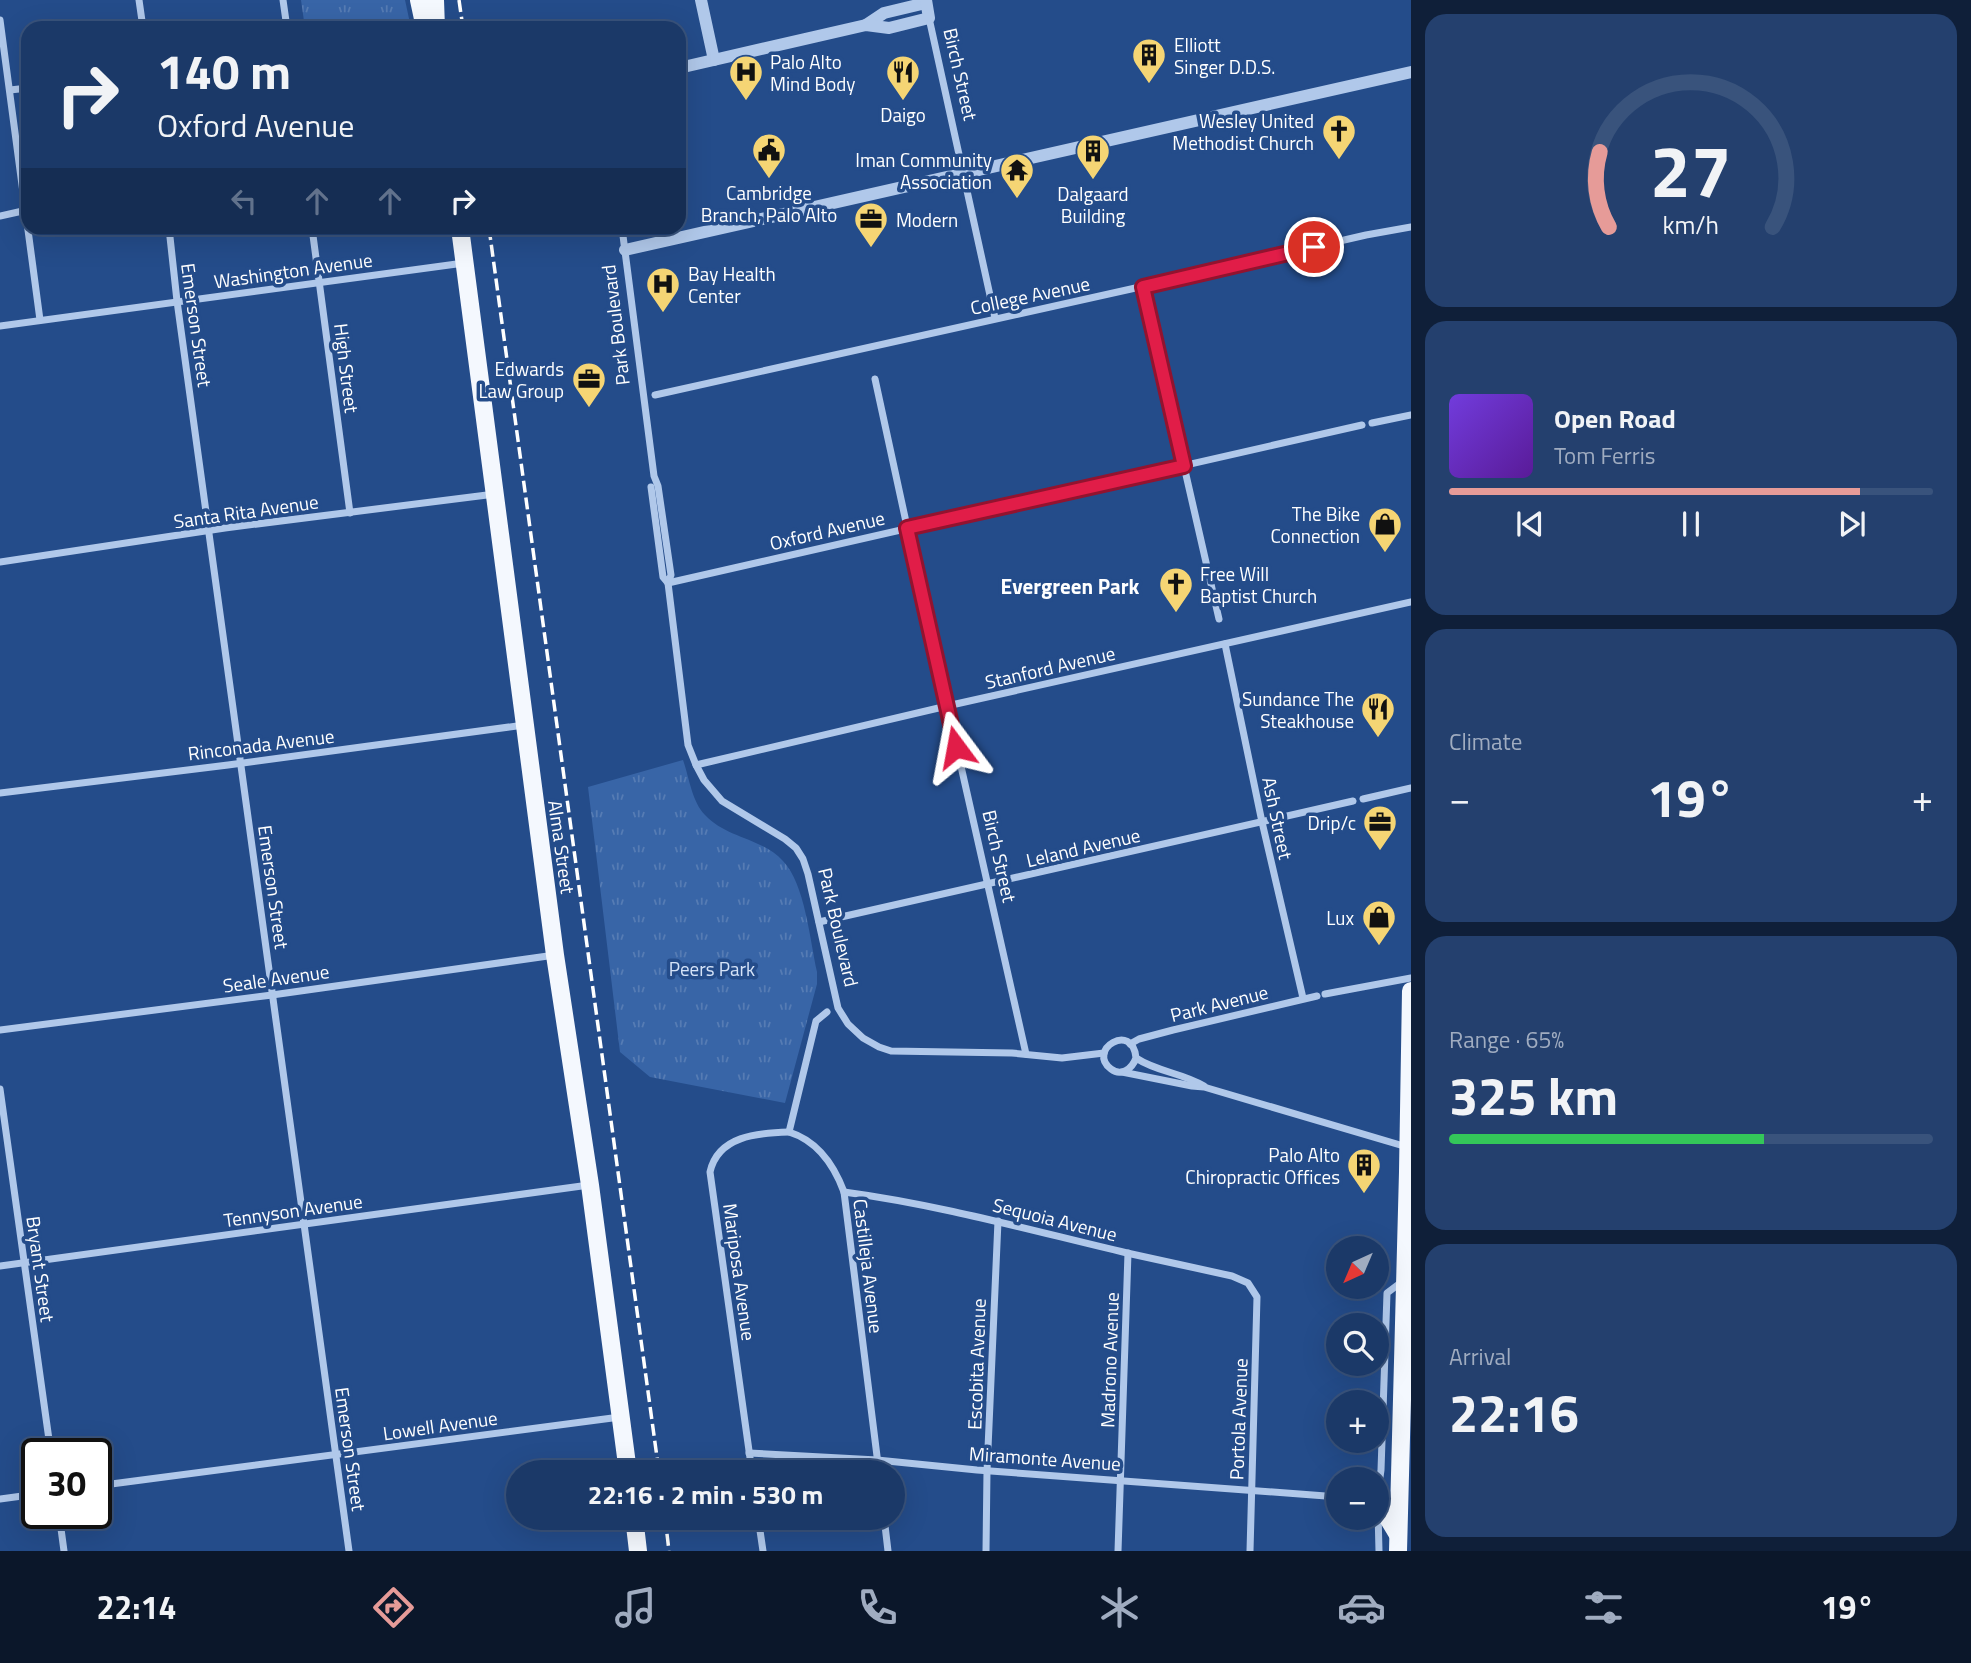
<!DOCTYPE html>
<meta charset="utf-8">
<style>
:root{--surface:#1b3968;--page:#24406e;--text:#f1f3f6;--muted:#a0acc0;--line:#39537c;--accent:#e69b98}
body{margin:0;font-family:"Titillium Web",sans-serif;background:var(--page);color:var(--text);height:100vh;display:flex;flex-direction:column;font-size:26px;white-space:nowrap}
*{box-sizing:border-box;margin:0}
p{font-size:23px;color:var(--muted)}
.icon{flex:none;width:38px;height:38px;fill:none;stroke:currentColor;stroke-width:2;stroke-linecap:round;stroke-linejoin:round}
.map{position:relative;flex:1;overflow:hidden}
.sheet{display:flex;flex-direction:column;gap:14px;padding:14px;background:#0f1f39;width:560px}
.sheet>*{flex:none}
.guide{position:absolute;left:21px;top:21px;width:665px;height:214px;border-radius:21px;box-shadow:0 7px 28px #0002,0 0 0 2px var(--line);background:#1b3968;color:var(--text);overflow:hidden}
.needle{width:46px;rotate:224deg}
.tools{position:absolute;left:1326px;top:1236px;display:grid;gap:14px}
.tools a{display:grid;place-items:center;width:63px;height:63px;border-radius:50%;background:var(--surface);box-shadow:0 7px 28px #0002,0 0 0 2px var(--line);font-size:35px}
.speed{position:absolute;left:21px;top:1438px;display:flex;gap:14px;font-size:35px;font-weight:700;text-align:center}
.speed>*{display:grid;place-content:center;width:91px;height:91px;border-radius:50%;background:var(--surface);box-shadow:0 7px 28px #0002,0 0 0 2px var(--line);line-height:1}
.speed .limit{border:4px solid #111;border-radius:10px;background:#fff;color:#111}
.pin{position:absolute;display:grid;place-items:center;width:60px;height:60px;color:#fff;margin:-30px;border:4px solid #fff;border-radius:50%;box-shadow:0 2px 7px #0007}
.me{position:absolute;width:77px;margin:-38px;rotate:347deg;stroke-linejoin:round;filter:drop-shadow(0 0 5px #0008)}
.turn{display:flex;align-items:center;gap:24px;height:147px;padding:0 21px;font-size:32px}
.turn .icon{width:91px;height:91px;stroke-width:2.5}
.turn b{display:block;font-size:49px;line-height:60px}
.lanes{display:flex;align-items:center;height:66px;padding:0 21px;background:#0003;justify-content:center;gap:35px;direction:ltr}
.lanes .off{opacity:.35}
.big{font-size:52px;font-weight:700;line-height:1.1}
.sheet .widget{flex:1;display:flex;flex-direction:column;justify-content:center;gap:10px;min-width:0;padding:0 24px;border-radius:21px;background:var(--page)}
.sheet .dial{align-items:center;gap:0}
.dial svg{height:182px;overflow:visible;fill:none;stroke:var(--line);stroke-width:7;stroke-linecap:round;text-anchor:middle}
.dial text{fill:var(--text);stroke:none}
.song{display:flex;align-items:center;gap:21px}
.cover{width:84px;height:84px;border-radius:10px;background:linear-gradient(135deg,hsl(260 70% 55%),hsl(270 70% 35%))}
.played{height:7px;border-radius:4px;background:linear-gradient(90deg,var(--accent) 85%,var(--line) 85%)}
.keys{display:flex;justify-content:space-around;direction:ltr}
.heat{display:flex;justify-content:space-between;align-items:center;font-size:38px;direction:ltr}
.charge{height:10px;border-radius:5px;background:linear-gradient(90deg,#34c759 65%,var(--line) 0)}
.trip{position:absolute;left:506px;top:1460px;width:399px;height:70px;border-radius:35px;background:var(--surface);box-shadow:0 7px 28px #0002,0 0 0 2px var(--line);font-weight:700;line-height:70px;text-align:center}
.tab-bar{display:flex;height:112px;justify-content:space-around;align-items:center;background:#0b172a;color:var(--muted)}
.tab-bar .icon{width:49px;height:49px}
.tab-bar .active{color:var(--accent)}
.tab-bar b{font-size:32px;color:var(--text)}
main{display:flex;flex:1;min-height:0}
.map>svg:first-child{display:block}
.park{fill:url(#park-tufts)}
.lines{fill:none;stroke-linecap:round;stroke-linejoin:round}
.minor{stroke:#b0c8ea;stroke-width:7}
.tertiary{stroke:#b0c8ea;stroke-width:12}
.primary{stroke:#f4f8fe;stroke-width:18}
.rail{stroke:#fff;stroke-width:3.5;stroke-dasharray:12 5;stroke-linecap:butt}
.route-casing{stroke:#92132f;stroke-width:18}
.route{stroke:#e11d48;stroke-width:12}
.labels{text-anchor:middle;dominant-baseline:central;stroke-width:7;stroke-linejoin:round;paint-order:stroke}
.poi-label{font-size:19px;fill:#fff;stroke:#244c8a;text-anchor:end}
.street-label{font-size:19px;fill:#fff;stroke:#244c8a}
.park-label{font-size:19px;fill:#d5e3f8;stroke:#244c8a}
.neighbourhood-label{font-size:21px;font-weight:bold;fill:#fff;stroke:#244c8a}
</style>
<main>
<div class="map">
<svg width="1411" height="1551" viewBox="0 0 1411 1551">
<defs>
<pattern id="park-tufts" width="24" height="20" patternUnits="userSpaceOnUse" patternTransform="scale(1.75)"><rect width="24" height="20" fill="#3865a7"/><path d="M3 7l-1-3M5 7V3M7 7l1-3M15 17l-1-3M17 17v-4M19 17l1-3" fill="none" stroke="#567cb4"/></pattern>
</defs>
<rect width="100%" height="100%" fill="#244c8a"/>
<g class="park">
<path d="M 301,0 L 405,0 L 411,28 L 305,28 Z"/>
<path d="M 683,760 C 689,777 692,802 705,815 C 726,838 762,838 783,861 C 805,884 810,940 817,972 L 817,984 L 785,1103 L 650,1077 L 620,1052 L 588,787 Z"/>
</g>
<g class="lines">
<g class="minor">
<path d="M 139,0 L 143,28"/>
<path d="M 283,0 L 287,28"/>
<path d="M 929,18 L 995,318"/>
<path d="M 0,20 L 40,320"/>
<path d="M 10,90 L 28,88"/>
<path d="M 0,216 L 27,210"/>
<path d="M 169,228 L 177,301 L 349,1551"/>
<path d="M 312,228 L 350,513"/>
<path d="M 622,228 L 654,476 L 658,486 L 671,575 L 668,583 L 688,745 L 696,765 L 704,780 L 722,801 L 785,839 L 796,848 L 803,859 L 808,874 L 838,1008 L 848,1024 L 863,1038 L 879,1047 L 891,1051 L 1012,1053 L 1062,1058 L 1104,1053"/>
<path d="M 1143,287 L 1219,619"/>
<path d="M 0,326 L 464,263"/>
<path d="M 875,379 L 911,545 L 1026,1054"/>
<path d="M 655,395 L 1131,289 L 1366,235 L 1411,227"/>
<path d="M 1372,423 L 1411,415"/>
<path d="M 651,487 L 663,577 L 668,583"/>
<path d="M 0,562 L 225,528 L 495,494"/>
<path d="M 668,583 L 1362,425"/>
<path d="M 1225,644 L 1262,822 L 1303,998"/>
<path d="M 696,765 L 947,706 L 1411,602"/>
<path d="M 0,793 L 228,765 L 524,725"/>
<path d="M 1363,799 L 1411,788"/>
<path d="M 819,922 L 1353,801"/>
<path d="M 1325,994 L 1411,978"/>
<path d="M 827,1012 L 816,1021 L 789,1132 C 818,1141 834,1165 844,1192 L 879,1472"/>
<path d="M 0,1030 L 272,995 L 555,955"/>
<path d="M 1130,1044 L 1139,1039 L 1173,1030 L 1317,996"/>
<path d="M 1136,1058 C 1132,1069 1121,1077 1111,1069 C 1086,1050 1133,1021 1136,1058 C 1157,1072 1183,1073 1204,1086"/>
<path d="M 1122,1072 L 1192,1086 L 1204,1087 L 1407,1147"/>
<path d="M 0,1089 L 51,1454"/>
<path d="M 844,1192 C 941,1205 1033,1231 1127,1253 C 1162,1261 1197,1268 1232,1276 L 1248,1283 L 1257,1297 L 1250,1551"/>
<path d="M 0,1266 L 589,1185"/>
<path d="M 749,1453 L 877,1460 L 977,1470 L 1339,1497"/>
<path d="M 752,1472 L 710,1172 C 718,1136 757,1133 789,1132"/>
<path d="M 96,1486 L 620,1417"/>
<path d="M 0,1499 L 37,1494"/>
<path d="M 1377,1499 L 1381,1470 L 1387,1293 L 1403,1281"/>
<path d="M 1378,1512 L 1379,1551"/>
<path d="M 59,1514 L 64,1551"/>
<path d="M 758,1517 L 763,1551"/>
<path d="M 884,1517 L 888,1551"/>
<path d="M 986,1551 L 987,1471 L 998,1221"/>
<path d="M 1118,1551 L 1128,1253"/>
</g>
<g class="tertiary">
<path d="M 701,0 L 714,60"/>
<path d="M 866,25 L 884,13 L 926,3"/>
<path d="M 679,68 L 866,25 L 889,28 L 929,18 L 926,0"/>
<path d="M 625,250 L 1411,72"/>
</g>
<g class="primary">
<path d="M 419,0 L 425,28"/>
<path d="M 435,0 L 436,28"/>
<path d="M 460,228 L 555,955 L 590,1185 L 628,1472"/>
<path d="M 1377,1500 L 1397,1533"/>
<path d="M 634,1517 L 638,1551"/>
<path d="M 1398,1551 L 1408,1172 L 1411,991"/>
</g>
<g class="rail">
<path d="M 459,0 L 463,28"/>
<path d="M 489,228 L 659,1472"/>
<path d="M 665,1517 L 669,1551"/>
</g>
</g>
<g class="lines">
<g class="route-casing">
<path id="route" d="M 956,747 L 907,528 L 1184,466 L 1143,287 L 1314,247"/>
</g>
<use href="#route" class="route"/>
</g>
<defs>
<g id="building-pin" transform="scale(1.75)"><path d="M0 17L-7.5 6A9.5 9.5 0 1 1 7.5 6Z" fill="#f5d574" stroke="#244c8a"/><path d="M-4-6H4V6H1V3H-1V6H-4ZM-2.5-4.3h1.7v1.8h-1.7ZM.8-4.3h1.7v1.8H.8ZM-2.5-1h1.7V.8h-1.7ZM.8-1h1.7V.8H.8Z" fill="#111"/></g>
<g id="hospital-pin" transform="scale(1.75)"><path d="M0 17L-7.5 6A9.5 9.5 0 1 1 7.5 6Z" fill="#f5d574" stroke="#244c8a"/><path d="M-5-5h3v3.5h4V-5h3V5h-3V1.5h-4V5h-3Z" fill="#111"/></g>
<g id="restaurant-pin" transform="scale(1.75)"><path d="M0 17L-7.5 6A9.5 9.5 0 1 1 7.5 6Z" fill="#f5d574" stroke="#244c8a"/><path d="M-5-6h1v4h1v-4h1v4h1v-4h1v5L-1.5 .5V6h-2V.5L-5-1ZM5-6V6H3V1.5H1.5Q1.5-4 5-6Z" fill="#111"/></g>
<g id="church-pin" transform="scale(1.75)"><path d="M0 17L-7.5 6A9.5 9.5 0 1 1 7.5 6Z" fill="#f5d574" stroke="#244c8a"/><path d="M-1.2-6h2.4v3.5h3.3v2.4h-3.3V6h-2.4V-.1h-3.3v-2.4h3.3Z" fill="#111"/></g>
<g id="civic-pin" transform="scale(1.75)"><path d="M0 17L-7.5 6A9.5 9.5 0 1 1 7.5 6Z" fill="#f5d574" stroke="#244c8a"/><path d="M-.6-6.5H3V-4.5H.6V-3L4-1V1h2V6H-6V1h2V-1L-.6-3ZM-1.2 2.5V6h2.4V2.5Z" fill="#111"/></g>
<g id="temple-pin" transform="scale(1.75)"><path d="M0 17L-7.5 6A9.5 9.5 0 1 1 7.5 6Z" fill="#f5d574" stroke="#244c8a"/><path d="M0-6L5-2H3V0L6.5 2.5H4V6H1.5V3h-3V6H-4V2.5H-6.5L-3 0V-2H-5Z" fill="#111"/></g>
<g id="office-pin" transform="scale(1.75)"><path d="M0 17L-7.5 6A9.5 9.5 0 1 1 7.5 6Z" fill="#f5d574" stroke="#244c8a"/><path d="M-6-3h4V-5.5h4V-3h4V5H-6ZM-1-4.5V-3h2v-1.5ZM-6 0V1H6V0Z" fill="#111"/></g>
<g id="shop-pin" transform="scale(1.75)"><path d="M0 17L-7.5 6A9.5 9.5 0 1 1 7.5 6Z" fill="#f5d574" stroke="#244c8a"/><path d="M-5-2.5h2.3a2.7 3.5 0 0 1 5.4 0H5L5.5 6h-11ZM-1.5-2.5h3a1.5 2.3 0 0 0-3 0Z" fill="#111"/></g>
</defs>
<g fill-rule="evenodd">
<use href="#building-pin" x="1149" y="55"/>
<use href="#hospital-pin" x="746" y="72"/>
<use href="#restaurant-pin" x="903" y="72"/>
<use href="#church-pin" x="1339" y="131"/>
<use href="#civic-pin" x="769" y="150"/>
<use href="#building-pin" x="1093" y="151"/>
<use href="#temple-pin" x="1017" y="170"/>
<use href="#office-pin" x="871" y="219"/>
<use href="#hospital-pin" x="663" y="284"/>
<use href="#office-pin" x="589" y="379"/>
<use href="#shop-pin" x="1385" y="524"/>
<use href="#church-pin" x="1176" y="584"/>
<use href="#restaurant-pin" x="1378" y="709"/>
<use href="#office-pin" x="1380" y="822"/>
<use href="#shop-pin" x="1379" y="917"/>
<use href="#building-pin" x="1364" y="1165"/>
</g>
<g class="labels">
<g class="poi-label">
<text x="1174" y="44" text-anchor="start">Elliott<tspan x="1174" dy="22">Singer D.D.S.</tspan></text>
<text x="770" y="61" text-anchor="start">Palo Alto<tspan x="770" dy="22">Mind Body</tspan></text>
<text x="903" y="114" text-anchor="middle">Daigo</text>
<text x="1314" y="120">Wesley United<tspan x="1314" dy="22">Methodist Church</tspan></text>
<text x="992" y="159">Iman Community<tspan x="992" dy="22">Association</tspan></text>
<text x="769" y="192" text-anchor="middle">Cambridge<tspan x="769" dy="22">Branch, Palo Alto</tspan></text>
<text x="1093" y="193" text-anchor="middle">Dalgaard<tspan x="1093" dy="22">Building</tspan></text>
<text x="896" y="219" text-anchor="start">Modern</text>
<text x="688" y="273" text-anchor="start">Bay Health<tspan x="688" dy="22">Center</tspan></text>
<text x="564" y="368">Edwards<tspan x="564" dy="22">Law Group</tspan></text>
<text x="1360" y="513">The Bike<tspan x="1360" dy="22">Connection</tspan></text>
<text x="1200" y="573" text-anchor="start">Free Will<tspan x="1200" dy="22">Baptist Church</tspan></text>
<text x="1354" y="698">Sundance The<tspan x="1354" dy="22">Steakhouse</tspan></text>
<text x="1356" y="822">Drip/c</text>
<text x="1354" y="917">Lux</text>
<text x="1340" y="1154">Palo Alto<tspan x="1340" dy="22">Chiropractic Offices</tspan></text>
</g>
<g class="street-label">
<text transform="translate(961 74) rotate(77)">Birch Street</text>
<text transform="translate(293 270) rotate(-8)">Washington Avenue</text>
<text transform="translate(1030 295) rotate(-12)">College Avenue</text>
<text transform="translate(197 325) rotate(82)">Emerson Street</text>
<text transform="translate(615 325) rotate(-97)">Park Boulevard</text>
<text transform="translate(347 368) rotate(83)">High Street</text>
<text transform="translate(246 511) rotate(-8)">Santa Rita Avenue</text>
<text transform="translate(827 530) rotate(-13)">Oxford Avenue</text>
<text transform="translate(1050 667) rotate(-13)">Stanford Avenue</text>
<text transform="translate(261 744) rotate(-7)">Rinconada Avenue</text>
<text transform="translate(1278 818) rotate(78)">Ash Street</text>
<text transform="translate(562 847) rotate(82)">Alma Street</text>
<text transform="translate(1083 847) rotate(-13)">Leland Avenue</text>
<text transform="translate(1000 856) rotate(77)">Birch Street</text>
<text transform="translate(274 887) rotate(82)">Emerson Street</text>
<text transform="translate(839 927) rotate(77)">Park Boulevard</text>
<text transform="translate(276 978) rotate(-8)">Seale Avenue</text>
<text transform="translate(1219 1003) rotate(-14)">Park Avenue</text>
<text transform="translate(293 1210) rotate(-8)">Tennyson Avenue</text>
<text transform="translate(1055 1219) rotate(14)">Sequoia Avenue</text>
<text transform="translate(869 1266) rotate(83)">Castilleja Avenue</text>
<text transform="translate(41 1269) rotate(82)">Bryant Street</text>
<text transform="translate(740 1272) rotate(82)">Mariposa Avenue</text>
<text transform="translate(1109 1360) rotate(-88)">Madrono Avenue</text>
<text transform="translate(976 1364) rotate(-88)">Escobita Avenue</text>
<text transform="translate(1238 1419) rotate(-88)">Portola Avenue</text>
<text transform="translate(440 1425) rotate(-8)">Lowell Avenue</text>
<text transform="translate(351 1449) rotate(82)">Emerson Street</text>
<text transform="translate(1045 1458) rotate(4)">Miramonte Avenue</text>
</g>
<g class="park-label">
<text x="712" y="968">Peers Park</text>
</g>
<g class="neighbourhood-label">
<text x="1070" y="586">Evergreen Park</text>
</g>
</g>
</svg>
<div class="tools">
<a><svg class="needle" viewBox="-14 -14 28 28"><path d="M0-13l5 13h-10z" fill="#e53935"/><path d="M0 13l5-13h-10z" fill="#a0acc0"/></svg></a>
<a><svg class="icon" aria-label="search" viewBox="0 0 24 24"><circle cx="10" cy="10" r="6"/><path d="M15 15l6 6"/></svg></a>
<a>+</a>
<a>−</a>
</div>
<div class="speed"><div class="limit">30</div></div>
<div class="pin" style="left:1314px;top:247px;background:#d93025"><svg class="icon" aria-label="arrive" viewBox="0 0 24 24"><path d="M6 21V4h12l-3 4 3 4H6"/></svg></div>
<svg class="me" style="left:956px;top:747px" viewBox="-20 -20 40 40"><path d="M0-17L14 15 0 8-14 15z" fill="#e11d48" stroke="#fff" stroke-width="4"/></svg>
<div class="trip">22:16 · 2 min · 530 m</div>
<div class="guide">
<div class="turn"><svg class="icon" aria-label="right" viewBox="0 0 24 24"><path d="M7 20v-9h11M14 6l5 5-5 5"/></svg><div><b>140 m</b>Oxford Avenue</div></div>
<div class="lanes"><svg class="icon off" aria-label="left" viewBox="0 0 24 24"><path d="M17 20v-9H6M10 6l-5 5 5 5"/></svg><svg class="icon off" aria-label="ahead" viewBox="0 0 24 24"><path d="M12 20V5M6 11l6-6 6 6"/></svg><svg class="icon off" aria-label="ahead" viewBox="0 0 24 24"><path d="M12 20V5M6 11l6-6 6 6"/></svg><svg class="icon" aria-label="right" viewBox="0 0 24 24"><path d="M7 20v-9h11M14 6l5 5-5 5"/></svg></div>
</div>
</div>
<section class="sheet">
<div class="widget dial"><svg viewBox="0 0 100 80">
<path d="M14 69A42 42 0 1 1 86 69"/>
<path d="M14 69A42 42 0 0 1 10 36" stroke="#e69b98"/>
<text x="50" y="56" font-size="32" font-weight="700">27</text>
<text x="50" y="72" font-size="11">km/h</text>
</svg></div>
<div class="widget">
<div class="song"><i class="cover"></i><div><b>Open Road</b><p>Tom Ferris</p></div></div>
<div class="played"></div>
<div class="keys"><svg class="icon" aria-label="previous" viewBox="0 0 24 24"><path d="M18 5L8 12l10 7zM5 5v14"/></svg><svg class="icon" aria-label="pause" viewBox="0 0 24 24"><path d="M8 5v14M16 5v14"/></svg><svg class="icon" aria-label="next" viewBox="0 0 24 24"><path d="M6 5l10 7-10 7zM19 5v14"/></svg></div>
</div>
<div class="widget"><p>Climate</p>
<div class="heat"><a>−</a><b class="big">19°</b><a>+</a></div>
</div>
<div class="widget"><p>Range · 65%</p><b class="big">325 km</b><div class="charge"></div></div>
<div class="widget"><p>Arrival</p><b class="big">22:16</b></div>
</section>
</main>
<nav class="tab-bar">
<b>22:14</b>
<svg class="icon active" aria-label="directions" viewBox="0 0 24 24"><path d="M12 3l9 9-9 9-9-9zM9 14v-3h6M13 9l2 2-2 2"/></svg>
<svg class="icon" aria-label="music" viewBox="0 0 24 24"><path d="M9 18V5l10-2v13"/><circle cx="6" cy="18" r="3"/><circle cx="16" cy="16" r="3"/></svg>
<svg class="icon" aria-label="phone" viewBox="0 0 24 24"><path d="M5 4h4l2 5-3 2q2 4 5 5l2-3 5 2v4C11 20 4 13 5 4z"/></svg>
<svg class="icon" aria-label="climate" viewBox="0 0 24 24"><path d="M12 3v18M4 7l16 10M4 17L20 7"/></svg>
<svg class="icon" aria-label="car" viewBox="0 0 24 24"><path d="M5 17H2v-5l4-1 3-4h7l3 4 3 1v5h-3M9 17h6M6 11h13"/><circle cx="7" cy="17" r="2"/><circle cx="17" cy="17" r="2"/></svg>
<svg class="icon" aria-label="filters" viewBox="0 0 24 24"><path d="M4 7h16M4 17h16"/><circle cx="9" cy="7" r="2"/><circle cx="15" cy="17" r="2"/></svg>
<b>19°</b>
</nav>
